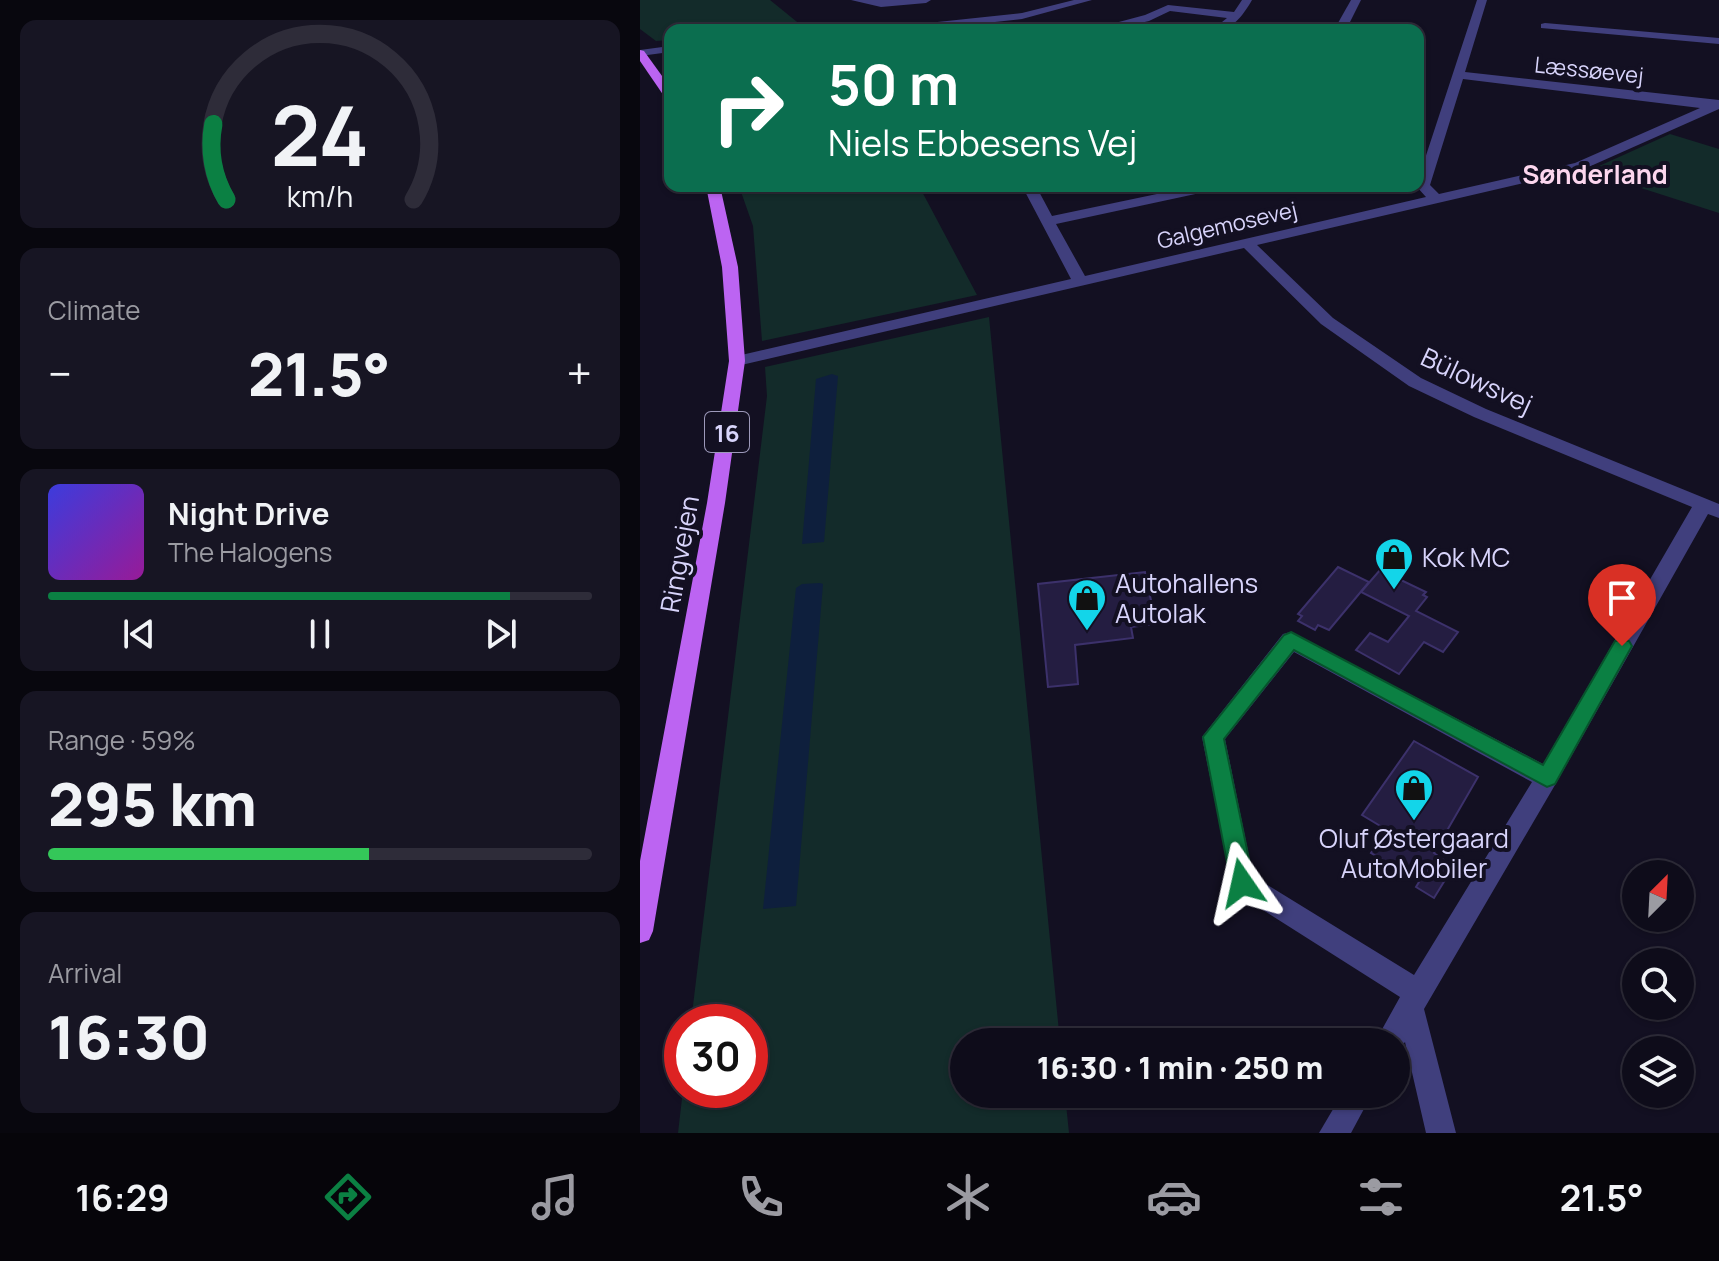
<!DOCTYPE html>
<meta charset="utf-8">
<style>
:root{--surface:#0e0c1a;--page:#171523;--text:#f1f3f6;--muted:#9b9ba2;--line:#2e2c39;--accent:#0b8043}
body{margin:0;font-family:Manrope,sans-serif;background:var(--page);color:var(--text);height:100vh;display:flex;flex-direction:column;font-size:30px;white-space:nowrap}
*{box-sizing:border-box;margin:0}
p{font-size:26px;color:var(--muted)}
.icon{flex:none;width:44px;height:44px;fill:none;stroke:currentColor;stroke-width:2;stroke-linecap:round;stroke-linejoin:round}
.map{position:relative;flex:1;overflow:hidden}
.details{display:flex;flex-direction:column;gap:20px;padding:20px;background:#08070e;width:640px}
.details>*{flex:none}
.top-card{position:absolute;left:24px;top:24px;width:760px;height:168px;border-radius:16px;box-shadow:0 2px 6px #0004,0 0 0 2px var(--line);background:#0b6e4f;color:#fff;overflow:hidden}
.needle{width:52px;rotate:24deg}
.tools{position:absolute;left:982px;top:860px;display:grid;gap:16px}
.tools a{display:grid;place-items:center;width:72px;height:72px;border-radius:50%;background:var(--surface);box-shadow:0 2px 6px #0004,0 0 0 2px var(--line);font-size:40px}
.speed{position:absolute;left:24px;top:1004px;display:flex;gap:16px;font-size:40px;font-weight:700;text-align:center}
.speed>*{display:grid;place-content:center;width:104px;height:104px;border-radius:50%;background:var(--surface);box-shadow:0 2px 6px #0004,0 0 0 2px var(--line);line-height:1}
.speed .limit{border:12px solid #d22;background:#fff;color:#111}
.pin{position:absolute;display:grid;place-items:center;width:68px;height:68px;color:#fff;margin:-82px -34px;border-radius:50% 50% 50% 0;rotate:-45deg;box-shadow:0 0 8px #0007}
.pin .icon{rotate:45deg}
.me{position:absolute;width:88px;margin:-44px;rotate:349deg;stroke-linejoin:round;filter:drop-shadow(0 0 6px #0008)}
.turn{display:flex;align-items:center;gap:28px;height:168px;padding:0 32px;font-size:36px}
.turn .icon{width:104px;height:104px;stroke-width:2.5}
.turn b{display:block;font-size:56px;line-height:68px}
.big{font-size:60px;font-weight:800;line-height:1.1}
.details .widget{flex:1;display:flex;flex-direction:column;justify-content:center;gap:12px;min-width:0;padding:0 28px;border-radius:16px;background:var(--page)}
.details .dial{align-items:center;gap:0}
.dial svg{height:208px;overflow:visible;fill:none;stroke:var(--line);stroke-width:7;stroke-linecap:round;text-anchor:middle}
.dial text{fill:var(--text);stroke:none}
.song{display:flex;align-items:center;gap:24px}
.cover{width:96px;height:96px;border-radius:12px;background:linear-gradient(135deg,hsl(240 70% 55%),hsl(300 70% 35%))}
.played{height:8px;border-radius:4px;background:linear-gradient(90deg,var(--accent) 85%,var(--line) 85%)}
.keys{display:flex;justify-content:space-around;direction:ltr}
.heat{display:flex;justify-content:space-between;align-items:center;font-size:44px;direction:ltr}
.charge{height:12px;border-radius:6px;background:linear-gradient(90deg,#34c759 59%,var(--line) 0)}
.trip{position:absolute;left:310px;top:1028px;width:460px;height:80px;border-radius:40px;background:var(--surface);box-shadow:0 2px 6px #0004,0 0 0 2px var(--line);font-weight:800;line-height:80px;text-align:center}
.tab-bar{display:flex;height:128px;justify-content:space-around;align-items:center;background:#06050a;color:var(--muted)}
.tab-bar .icon{width:56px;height:56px}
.tab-bar .selected{color:var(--accent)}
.tab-bar b{font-size:36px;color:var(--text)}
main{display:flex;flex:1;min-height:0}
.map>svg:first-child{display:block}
.green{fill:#132b2a}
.water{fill:#0e1f3d}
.building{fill:#241d41;stroke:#3c316b;stroke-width:2}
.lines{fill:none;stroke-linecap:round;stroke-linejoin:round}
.minor{fill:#403f7d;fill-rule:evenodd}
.major{fill:#bc64f2;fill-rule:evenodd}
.route{fill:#0b8043;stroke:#07532c;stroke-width:2}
.labels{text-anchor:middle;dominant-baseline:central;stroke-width:8;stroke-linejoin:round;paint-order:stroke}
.far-street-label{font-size:22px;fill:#d8d4fb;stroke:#131022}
.shield{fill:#131022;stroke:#9d99ba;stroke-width:2}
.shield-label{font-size:24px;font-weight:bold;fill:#d8d4fb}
.far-quarter-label{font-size:26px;font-weight:bold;fill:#fcd6ee;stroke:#131022}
.street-label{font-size:26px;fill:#d8d4fb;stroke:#131022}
.poi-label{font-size:26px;fill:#d8d4fb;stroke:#131022;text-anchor:start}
</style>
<main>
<section class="details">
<div class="widget dial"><svg viewBox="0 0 100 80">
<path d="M14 69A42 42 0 1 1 86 69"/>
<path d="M14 69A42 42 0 0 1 9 40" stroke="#0b8043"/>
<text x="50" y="56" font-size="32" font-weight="700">24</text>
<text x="50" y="72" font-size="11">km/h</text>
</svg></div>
<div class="widget"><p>Climate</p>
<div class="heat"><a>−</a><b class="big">21.5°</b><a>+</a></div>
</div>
<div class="widget">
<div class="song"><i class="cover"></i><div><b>Night Drive</b><p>The Halogens</p></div></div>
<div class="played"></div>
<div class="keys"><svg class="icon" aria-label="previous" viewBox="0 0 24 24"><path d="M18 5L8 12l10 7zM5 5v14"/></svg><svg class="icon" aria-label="pause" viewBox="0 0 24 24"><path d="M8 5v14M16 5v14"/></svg><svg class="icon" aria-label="next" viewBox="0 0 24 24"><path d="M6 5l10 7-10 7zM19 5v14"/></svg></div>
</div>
<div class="widget"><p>Range · 59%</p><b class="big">295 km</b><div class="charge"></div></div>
<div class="widget"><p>Arrival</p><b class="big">16:30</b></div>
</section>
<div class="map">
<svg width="1079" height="1133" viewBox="0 0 1079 1133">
<rect width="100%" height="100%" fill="#131022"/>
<g class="green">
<path d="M 0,0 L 130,0 L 167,30 L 30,30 L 30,40 L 16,41 L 0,29 Z"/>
<path d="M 1030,134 L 1079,149 L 1079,213 L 948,171 Z"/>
<path d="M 99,186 L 279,186 L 337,295 L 122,341 L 113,226 Z"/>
<path d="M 349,317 L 420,1042 L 324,1042 L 324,1094 L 425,1094 L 429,1133 L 38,1133 L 43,1090 L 110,1090 L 110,1022 L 51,1022 L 127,396 L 125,367 Z"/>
</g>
<g class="water">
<path d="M 192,374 L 198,376 L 184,542 L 162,544 L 176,379 Z"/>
<path d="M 180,583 L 183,584 L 156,906 L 123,909 L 156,588 L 162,584 Z"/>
</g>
<g class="building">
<path d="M 698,567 L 729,582 L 689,630 L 678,625 L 675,630 L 658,621 L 662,616 L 658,614 Z"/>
<path d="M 740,570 L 786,592 L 783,595 L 787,597 L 776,611 L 818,632 L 803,652 L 784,642 L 759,674 L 716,650 L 730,633 L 748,642 L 769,616 L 721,592 Z"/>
<path d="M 505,572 L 516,624 L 491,627 L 493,638 L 435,645 L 438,684 L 408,687 L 398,584 Z"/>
<path d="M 774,741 L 838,777 L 794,853 L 813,867 L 794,898 L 776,887 L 779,882 L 731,853 L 747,830 L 722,815 Z"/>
</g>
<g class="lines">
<g class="minor">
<path d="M 211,0 L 291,0 L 286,3 L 241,7 Z"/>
<path d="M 434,0 L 452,0 L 382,19 L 281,30 L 244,30 L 250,27 L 382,13 Z"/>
<path d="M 602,0 L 612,0 C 602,17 593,30 572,30 L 587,18 L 530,11 L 509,21 L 470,30 L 449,30 L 505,15 L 528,5 L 594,12 Z"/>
<path d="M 711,0 L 721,0 L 706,30 L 694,30 Z"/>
<path d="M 837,0 L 847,0 L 825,72 L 1079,100 L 1079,109 L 944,169 L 617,245 L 693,318 L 781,378 L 846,409 L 1079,504 L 1079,518 L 1068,514 L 915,785 L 784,1009 L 816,1133 L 786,1133 L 765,1042 L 756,1053 L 756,1042 L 735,1042 L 760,997 L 593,891 L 562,737 L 643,634 L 651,632 L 903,764 L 1052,507 L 834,417 L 769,386 L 681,324 L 604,248 L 97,366 L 89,361 L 97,356 L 431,279 L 382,186 L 396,186 L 412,216 L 555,186 L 581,186 L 574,190 L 416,224 L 445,276 L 786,197 L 776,186 ZM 823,79 L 1060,108 L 935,163 L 799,194 L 790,185 ZM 654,652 L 892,782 L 774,975 L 613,876 L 585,739 Z"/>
<path d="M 905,23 L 1079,38 L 1079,44 L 901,28 L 901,24 Z"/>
<path d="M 30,46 L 30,52 L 0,56 L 0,50 Z"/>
<path d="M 702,1094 L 732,1094 L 711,1133 L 679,1133 Z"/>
</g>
<g class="major">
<path d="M 0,50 L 4,51 L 30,87 L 30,100 L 26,99 L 0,61 Z"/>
<path d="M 66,186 L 80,186 L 98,267 L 105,361 L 85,503 L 13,931 L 9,940 L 0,943 L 0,861 L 67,503 L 89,361 L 82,267 Z"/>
</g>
</g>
<path class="route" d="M 651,632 L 903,765 L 975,641 L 989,641 L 992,646 L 915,784 L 907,787 L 654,650 L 584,739 L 614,883 L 611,890 L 602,893 L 594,890 L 591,883 L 563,737 L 644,635 Z"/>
<defs>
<g id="shop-pin" transform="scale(2)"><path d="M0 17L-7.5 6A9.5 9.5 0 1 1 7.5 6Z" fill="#13d5e9" stroke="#131022"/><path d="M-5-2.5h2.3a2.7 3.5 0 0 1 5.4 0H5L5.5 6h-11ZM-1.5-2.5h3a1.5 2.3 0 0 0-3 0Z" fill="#111"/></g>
</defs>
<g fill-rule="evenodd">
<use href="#shop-pin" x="754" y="557"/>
<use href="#shop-pin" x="447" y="598"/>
<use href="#shop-pin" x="774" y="788"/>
</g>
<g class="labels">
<g class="far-street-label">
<text transform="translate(949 70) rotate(6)">Læssøevej</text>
<text transform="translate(587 225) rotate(-13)">Galgemosevej</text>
</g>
<rect class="shield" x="65" y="412" width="44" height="40" rx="6"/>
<g class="shield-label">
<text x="87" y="432">16</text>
</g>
<g class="far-quarter-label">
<text x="955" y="174">Sønderland</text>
</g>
<g class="street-label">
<text transform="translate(837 380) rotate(25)">Bülowsvej</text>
<text transform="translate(39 554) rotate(-80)">Ringvejen</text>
</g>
<g class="poi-label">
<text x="782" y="557">Kok MC</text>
<text x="475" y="583">Autohallens<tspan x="475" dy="30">Autolak</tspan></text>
<text x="774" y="838" text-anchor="middle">Oluf Østergaard<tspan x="774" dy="30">AutoMobiler</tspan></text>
</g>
</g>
</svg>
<div class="tools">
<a><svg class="needle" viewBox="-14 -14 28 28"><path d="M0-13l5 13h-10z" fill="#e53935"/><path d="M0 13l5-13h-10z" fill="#9b9ba2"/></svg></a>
<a><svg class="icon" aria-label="search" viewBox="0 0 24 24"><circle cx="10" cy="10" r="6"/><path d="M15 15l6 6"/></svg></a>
<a><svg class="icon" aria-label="layers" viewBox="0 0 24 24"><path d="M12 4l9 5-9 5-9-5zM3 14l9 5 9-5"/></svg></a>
</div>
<div class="speed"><div class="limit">30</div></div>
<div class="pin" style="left:982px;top:646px;background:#d93025"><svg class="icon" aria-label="arrive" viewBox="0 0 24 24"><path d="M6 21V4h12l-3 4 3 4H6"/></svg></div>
<svg class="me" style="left:602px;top:883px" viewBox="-20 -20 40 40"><path d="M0-17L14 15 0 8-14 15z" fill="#0b8043" stroke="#fff" stroke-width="4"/></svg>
<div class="trip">16:30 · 1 min · 250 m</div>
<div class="top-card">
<div class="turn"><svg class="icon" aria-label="right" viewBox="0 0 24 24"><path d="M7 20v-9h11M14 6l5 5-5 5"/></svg><div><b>50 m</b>Niels Ebbesens Vej</div></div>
</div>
</div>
</main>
<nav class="tab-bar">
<b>16:29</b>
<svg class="icon selected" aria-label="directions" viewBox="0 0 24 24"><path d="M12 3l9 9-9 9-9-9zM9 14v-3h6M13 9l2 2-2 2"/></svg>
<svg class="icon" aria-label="music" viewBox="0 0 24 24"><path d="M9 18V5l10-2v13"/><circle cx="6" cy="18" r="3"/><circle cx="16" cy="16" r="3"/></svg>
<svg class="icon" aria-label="phone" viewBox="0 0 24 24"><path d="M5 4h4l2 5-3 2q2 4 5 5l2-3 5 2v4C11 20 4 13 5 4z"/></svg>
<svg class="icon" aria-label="climate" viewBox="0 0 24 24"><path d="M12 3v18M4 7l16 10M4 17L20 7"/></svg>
<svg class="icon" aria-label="car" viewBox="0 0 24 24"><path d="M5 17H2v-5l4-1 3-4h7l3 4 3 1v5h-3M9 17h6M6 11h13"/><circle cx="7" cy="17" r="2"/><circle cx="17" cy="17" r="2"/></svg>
<svg class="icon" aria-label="filters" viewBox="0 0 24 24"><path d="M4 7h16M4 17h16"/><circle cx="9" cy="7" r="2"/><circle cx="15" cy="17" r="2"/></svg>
<b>21.5°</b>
</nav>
